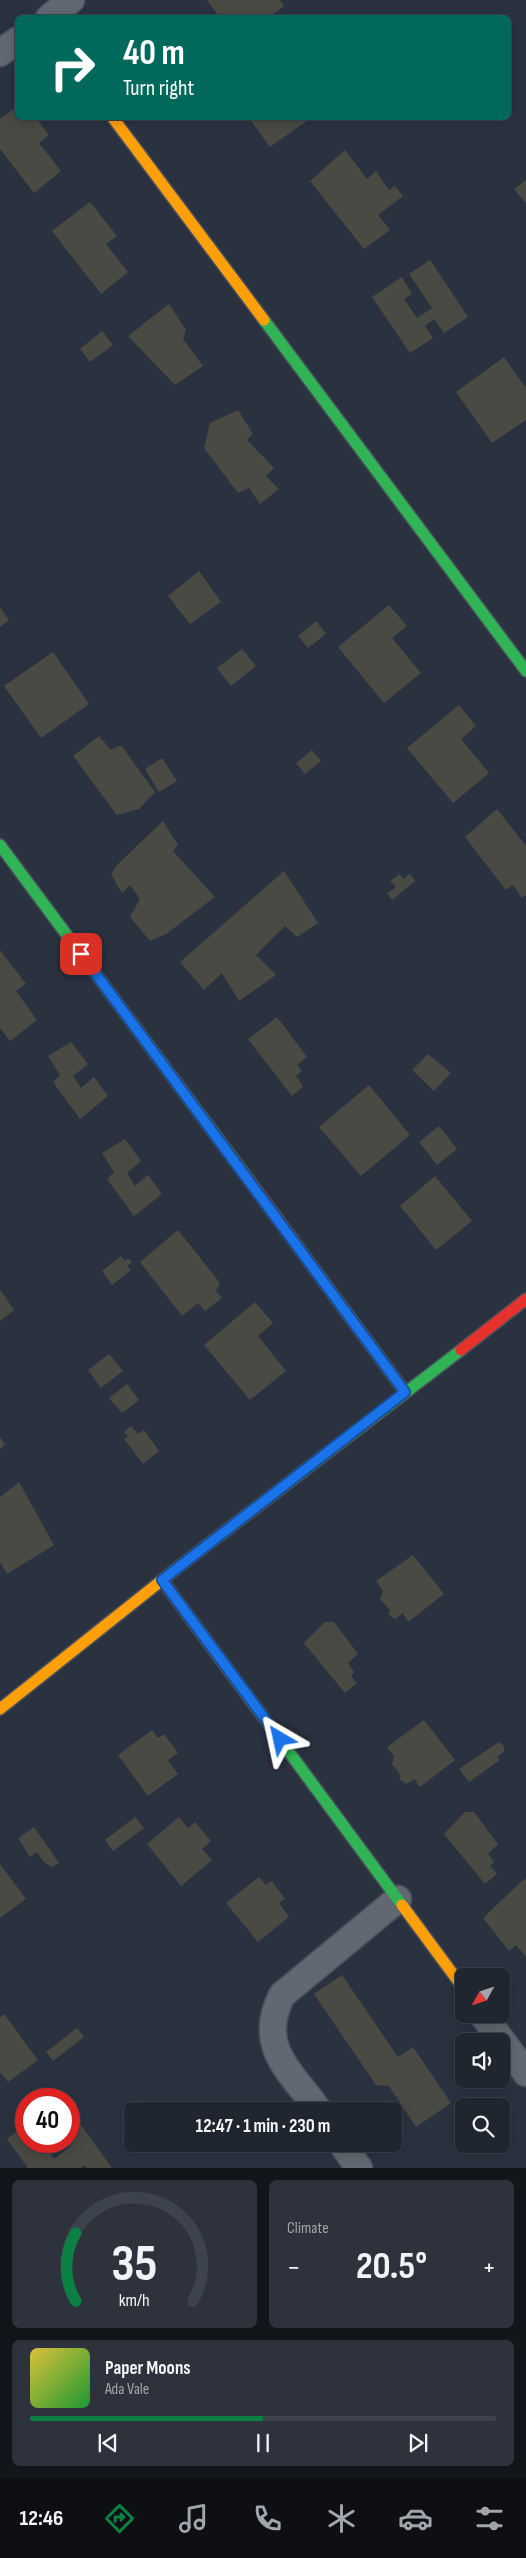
<!DOCTYPE html>
<meta charset="utf-8">
<style>
:root{--surface:#202630;--page:#2d323c;--text:#f1f3f6;--muted:#a2a5ab;--line:#3d434c;--accent:#0b8043}
body{margin:0;font-family:"Sofia Sans Condensed",sans-serif;background:var(--page);color:var(--text);height:100vh;display:flex;flex-direction:column;font-size:19px;white-space:nowrap}
*{box-sizing:border-box;margin:0}
p{font-size:16px;color:var(--muted)}
.icon{flex:none;width:28px;height:28px;fill:none;stroke:currentColor;stroke-width:2;stroke-linecap:round;stroke-linejoin:round}
.map{position:relative;height:2168px;overflow:hidden}
.side{display:flex;flex-direction:column;gap:12px;padding:12px;background:#12151a;flex:1}
.side>*{flex:none}
.hud{position:absolute;left:15px;top:15px;width:496px;height:105px;border-radius:8px;box-shadow:0 2px 12px #0003,0 0 0 1px var(--line);background:#00695c;color:#fff;overflow:hidden}
.needle{width:32px;rotate:230deg}
.tools{position:absolute;left:455px;top:1968px;display:grid;gap:10px}
.tools a{display:grid;place-items:center;width:55px;height:55px;border-radius:8px;background:var(--surface);box-shadow:0 2px 12px #0003,0 0 0 1px var(--line);font-size:25px}
.speed{position:absolute;left:15px;top:2088px;display:flex;gap:10px;font-size:25px;font-weight:700;text-align:center}
.speed>*{display:grid;place-content:center;width:65px;height:65px;border-radius:50%;background:var(--surface);box-shadow:0 2px 12px #0003,0 0 0 1px var(--line);line-height:1}
.speed .limit{border:8px solid #d22;background:#fff;color:#111}
.pin{position:absolute;display:grid;place-items:center;width:42px;height:42px;color:#fff;margin:-21px;border-radius:10px;box-shadow:0 2px 8px #0006}
.me{position:absolute;width:55px;margin:-28px;rotate:324deg;stroke-linejoin:round;filter:drop-shadow(0 0 4px #0008)}
.turn{display:flex;align-items:center;gap:18px;height:105px;padding:0 25px;font-size:22px}
.turn .icon{width:65px;height:65px;stroke-width:2.5}
.turn b{display:block;font-size:35px;line-height:42px}
.big{font-size:38px;font-weight:700;line-height:1.1}
.side .tile{flex:1;display:flex;flex-direction:column;justify-content:center;gap:8px;min-width:0;padding:0 18px;border-radius:8px;background:var(--page)}
.side .dial{align-items:center;gap:0}
.dial svg{height:130px;overflow:visible;fill:none;stroke:var(--line);stroke-width:7;stroke-linecap:round;text-anchor:middle}
.dial text{fill:var(--text);stroke:none}
.song{display:flex;align-items:center;gap:15px}
.cover{width:60px;height:60px;border-radius:8px;background:linear-gradient(135deg,hsl(50 70% 55%),hsl(130 70% 35%))}
.played{height:5px;border-radius:2px;background:linear-gradient(90deg,var(--accent) 50%,var(--line) 50%)}
.keys{display:flex;justify-content:space-around;direction:ltr}
.heat{display:flex;justify-content:space-between;align-items:center;font-size:28px;direction:ltr}
.side .tiles{flex:1;display:grid;gap:12px;grid-template-columns:1fr 1fr}
.tile:last-child{grid-column:span 2}
.trip{position:absolute;left:124px;top:2102px;width:278px;height:50px;border-radius:8px;background:var(--surface);box-shadow:0 2px 12px #0003,0 0 0 1px var(--line);font-weight:700;line-height:50px;text-align:center}
.tabs{display:flex;height:80px;justify-content:space-around;align-items:center;background:#0d0f13;color:var(--muted)}
.tabs .icon{width:35px;height:35px}
.tabs .current{color:var(--accent)}
.tabs b{font-size:22px;color:var(--text)}
.map>svg:first-child{display:block}
.building{fill:#494a44}
.lines{fill:none;stroke-linecap:round;stroke-linejoin:round}
.street-casing{stroke:#484f5b;stroke-width:29}
.fast-casing{stroke:#484f5b;stroke-width:14}
.slow-casing{stroke:#484f5b;stroke-width:14}
.jam-casing{stroke:#484f5b;stroke-width:14}
.street{stroke:#616871;stroke-width:26}
.fast{stroke:#30b455;stroke-width:11}
.slow{stroke:#ff9f0a;stroke-width:11}
.jam{stroke:#e5322d;stroke-width:11}
.route-casing{stroke:#114b97;stroke-width:12}
.route{stroke:#1a73e8;stroke-width:9}
</style>
<div class="map">
<svg width="526" height="2168" viewBox="0 0 526 2168">
<rect width="100%" height="100%" fill="#2a3240"/>
<g class="building">
<path d="M 207,0 L 280,0 L 284,6 L 268,18 L 220,18 Z"/>
<path d="M 18,106 L 18,118 L 36,118 L 49,135 L 39,143 L 61,171 L 34,193 L 0,149 L 0,119 Z"/>
<path d="M 249,118 L 311,118 L 270,147 Z"/>
<path d="M 345,150 L 367,179 L 376,171 L 389,190 L 395,186 L 403,196 L 378,215 L 390,230 L 364,249 L 310,181 Z"/>
<path d="M 526,180 L 526,204 L 514,189 Z"/>
<path d="M 90,202 L 117,236 L 106,244 L 128,272 L 101,294 L 52,231 Z"/>
<path d="M 430,260 L 468,317 L 444,333 L 434,319 L 425,326 L 433,338 L 410,353 L 372,297 L 402,277 L 412,294 L 404,299 L 417,318 L 432,308 L 409,274 Z"/>
<path d="M 169,304 L 186,330 L 183,339 L 203,366 L 175,385 L 128,336 Z"/>
<path d="M 102,331 L 113,345 L 90,362 L 80,349 Z"/>
<path d="M 504,357 L 526,388 L 526,420 L 492,443 L 456,392 Z"/>
<path d="M 238,410 L 253,434 L 247,440 L 274,468 L 266,476 L 279,489 L 260,504 L 249,488 L 238,493 L 204,448 L 210,423 Z"/>
<path d="M 199,571 L 221,602 L 190,624 L 168,596 Z"/>
<path d="M 389,605 L 407,626 L 392,638 L 421,673 L 384,703 L 338,647 Z"/>
<path d="M 0,607 L 9,620 L 0,627 Z"/>
<path d="M 316,621 L 326,634 L 308,648 L 298,636 Z"/>
<path d="M 242,649 L 256,666 L 231,686 L 217,668 Z"/>
<path d="M 53,652 L 89,704 L 41,738 L 4,686 Z"/>
<path d="M 459,705 L 476,726 L 461,739 L 489,773 L 453,803 L 407,748 Z"/>
<path d="M 99,736 L 111,750 L 121,745 L 155,792 L 139,809 L 117,815 L 73,756 Z"/>
<path d="M 312,750 L 321,761 L 305,774 L 296,763 Z"/>
<path d="M 162,758 L 177,781 L 159,792 L 145,769 Z"/>
<path d="M 497,809 L 526,846 L 526,895 L 522,898 L 513,885 L 506,890 L 465,837 Z"/>
<path d="M 163,821 L 178,845 L 173,851 L 215,897 L 166,934 L 150,941 L 130,917 L 140,899 L 130,885 L 122,893 L 111,874 L 117,865 Z"/>
<path d="M 284,871 L 318,923 L 297,937 L 285,926 L 256,955 L 276,975 L 239,1001 L 222,973 L 204,990 L 180,962 Z"/>
<path d="M 400,874 L 403,879 L 410,874 L 415,881 L 392,900 L 387,893 L 396,887 L 390,881 Z"/>
<path d="M 0,950 L 26,984 L 16,991 L 37,1020 L 10,1041 L 0,1028 Z"/>
<path d="M 277,1017 L 307,1057 L 297,1065 L 302,1071 L 296,1076 L 303,1087 L 292,1096 L 248,1039 Z"/>
<path d="M 71,1042 L 88,1064 L 73,1076 L 81,1088 L 94,1077 L 108,1096 L 80,1119 L 53,1082 L 60,1075 L 48,1056 Z"/>
<path d="M 428,1054 L 451,1073 L 434,1091 L 412,1070 Z"/>
<path d="M 369,1085 L 410,1135 L 361,1176 L 319,1127 Z"/>
<path d="M 439,1126 L 457,1149 L 437,1165 L 419,1142 Z"/>
<path d="M 125,1139 L 141,1161 L 127,1173 L 135,1186 L 148,1175 L 162,1194 L 134,1216 L 107,1179 L 114,1172 L 102,1153 Z"/>
<path d="M 435,1176 L 472,1221 L 436,1250 L 400,1206 Z"/>
<path d="M 178,1230 L 220,1283 L 216,1291 L 222,1298 L 205,1311 L 198,1303 L 182,1316 L 140,1262 Z"/>
<path d="M 121,1256 L 125,1261 L 128,1258 L 132,1262 L 127,1266 L 131,1270 L 112,1285 L 102,1271 Z"/>
<path d="M 0,1290 L 14,1310 L 0,1321 Z"/>
<path d="M 255,1302 L 273,1323 L 258,1336 L 286,1371 L 250,1400 L 204,1345 Z"/>
<path d="M 109,1354 L 123,1371 L 101,1388 L 88,1370 Z"/>
<path d="M 127,1384 L 139,1400 L 122,1413 L 109,1398 Z"/>
<path d="M 131,1426 L 138,1434 L 144,1430 L 159,1451 L 143,1464 L 124,1439 L 128,1437 L 124,1432 Z"/>
<path d="M 0,1437 L 5,1445 L 0,1449 Z"/>
<path d="M 19,1482 L 54,1545 L 7,1574 L 0,1562 L 0,1497 Z"/>
<path d="M 413,1555 L 444,1594 L 408,1622 L 403,1613 L 395,1619 L 388,1614 L 390,1610 L 380,1599 L 383,1591 L 376,1581 Z"/>
<path d="M 325,1622 L 334,1622 L 358,1654 L 348,1663 L 354,1672 L 351,1676 L 357,1683 L 345,1693 L 304,1643 Z"/>
<path d="M 424,1720 L 455,1760 L 420,1787 L 414,1779 L 406,1784 L 399,1779 L 401,1776 L 392,1764 L 394,1756 L 387,1747 Z"/>
<path d="M 152,1730 L 158,1738 L 164,1734 L 178,1753 L 168,1760 L 178,1774 L 148,1796 L 118,1755 Z"/>
<path d="M 499,1742 L 504,1746 L 504,1752 L 497,1757 L 500,1760 L 469,1782 L 459,1769 Z"/>
<path d="M 465,1812 L 474,1812 L 498,1844 L 488,1854 L 494,1862 L 490,1866 L 497,1874 L 485,1884 L 444,1834 Z"/>
<path d="M 135,1817 L 144,1828 L 113,1851 L 105,1840 Z"/>
<path d="M 179,1817 L 188,1828 L 195,1822 L 211,1841 L 202,1849 L 212,1860 L 181,1886 L 147,1844 Z"/>
<path d="M 34,1827 L 59,1863 L 52,1867 L 44,1862 L 37,1852 L 30,1857 L 18,1838 Z"/>
<path d="M 0,1864 L 26,1899 L 0,1918 Z"/>
<path d="M 259,1877 L 266,1885 L 272,1881 L 285,1899 L 279,1903 L 289,1917 L 258,1942 L 226,1903 Z"/>
<path d="M 524,1879 L 526,1880 L 526,1957 L 516,1945 L 509,1951 L 483,1918 Z"/>
<path d="M 342,1975 L 398,2057 L 413,2047 L 451,2103 L 416,2127 L 389,2086 L 376,2085 L 314,1994 Z"/>
<path d="M 4,2014 L 38,2060 L 8,2082 L 0,2072 L 0,2017 Z"/>
<path d="M 77,2028 L 84,2037 L 53,2061 L 46,2052 Z"/>
<path d="M 75,2117 L 112,2168 L 87,2168 L 85,2165 L 80,2168 L 28,2168 L 7,2139 L 26,2124 L 26,2141 L 42,2141 L 54,2159 L 71,2146 L 67,2141 L 69,2122 Z"/>
</g>
<g class="lines">
<g class="street-casing">
<g id="street">
<path d="M 49,18 L 71,0"/>
<path d="M 0,53 L 18,40"/>
<path d="M 482,2014 L 526,2073"/>
<path d="M 319,2111 C 290,2070 256,2047 282,1995 L 398,1899"/>
<path d="M 342,2144 L 359,2168"/>
</g>
</g>
<g class="fast-casing">
<g id="fast">
<path d="M 264,320 L 526,671"/>
<path d="M 0,845 L 248,1179"/>
<path d="M 176,1569 L 461,1350"/>
<path d="M 162,1580 L 402,1905"/>
</g>
</g>
<g class="slow-casing">
<g id="slow">
<path d="M 113,118 L 264,320"/>
<path d="M 0,1709 L 176,1569"/>
<path d="M 402,1905 L 464,1989"/>
</g>
</g>
<g class="jam-casing">
<g id="jam">
<path d="M 248,1179 L 405,1392"/>
<path d="M 461,1350 L 526,1299"/>
</g>
</g>
<use href="#street" class="street"/>
<use href="#fast" class="fast"/>
<use href="#slow" class="slow"/>
<use href="#jam" class="jam"/>
</g>
<g class="lines">
<g class="route-casing">
<path id="route" d="M 81,954 L 405,1392 L 162,1580 L 280,1739"/>
</g>
<use href="#route" class="route"/>
</g>
</svg>
<div class="tools">
<a><svg class="needle" viewBox="-14 -14 28 28"><path d="M0-13l5 13h-10z" fill="#e53935"/><path d="M0 13l5-13h-10z" fill="#a2a5ab"/></svg></a>
<a><svg class="icon" aria-label="sound" viewBox="0 0 24 24"><path d="M4 9h4l5-4v14l-5-4H4zM17 9q2 3 0 6"/></svg></a>
<a><svg class="icon" aria-label="search" viewBox="0 0 24 24"><circle cx="10" cy="10" r="6"/><path d="M15 15l6 6"/></svg></a>
</div>
<div class="speed"><div class="limit">40</div></div>
<div class="pin" style="left:81px;top:954px;background:#d93025"><svg class="icon" aria-label="arrive" viewBox="0 0 24 24"><path d="M6 21V4h12l-3 4 3 4H6"/></svg></div>
<svg class="me" style="left:280px;top:1739px" viewBox="-20 -20 40 40"><path d="M0-17L14 15 0 8-14 15z" fill="#1a73e8" stroke="#fff" stroke-width="4"/></svg>
<div class="trip">12:47 · 1 min · 230 m</div>
<div class="hud">
<div class="turn"><svg class="icon" aria-label="right" viewBox="0 0 24 24"><path d="M7 20v-9h11M14 6l5 5-5 5"/></svg><div><b>40 m</b>Turn right</div></div>
</div>
</div>
<section class="side">
<div class="tiles">
<div class="tile dial"><svg viewBox="0 0 100 80">
<path d="M14 69A42 42 0 1 1 86 69"/>
<path d="M14 69A42 42 0 0 1 14 27" stroke="#0b8043"/>
<text x="50" y="56" font-size="32" font-weight="700">35</text>
<text x="50" y="72" font-size="11">km/h</text>
</svg></div>
<div class="tile"><p>Climate</p>
<div class="heat"><a>−</a><b class="big">20.5°</b><a>+</a></div>
</div>
<div class="tile">
<div class="song"><i class="cover"></i><div><b>Paper Moons</b><p>Ada Vale</p></div></div>
<div class="played"></div>
<div class="keys"><svg class="icon" aria-label="previous" viewBox="0 0 24 24"><path d="M18 5L8 12l10 7zM5 5v14"/></svg><svg class="icon" aria-label="pause" viewBox="0 0 24 24"><path d="M8 5v14M16 5v14"/></svg><svg class="icon" aria-label="next" viewBox="0 0 24 24"><path d="M6 5l10 7-10 7zM19 5v14"/></svg></div>
</div>
</div>
</section>
<nav class="tabs">
<b>12:46</b>
<svg class="icon current" aria-label="directions" viewBox="0 0 24 24"><path d="M12 3l9 9-9 9-9-9zM9 14v-3h6M13 9l2 2-2 2"/></svg>
<svg class="icon" aria-label="music" viewBox="0 0 24 24"><path d="M9 18V5l10-2v13"/><circle cx="6" cy="18" r="3"/><circle cx="16" cy="16" r="3"/></svg>
<svg class="icon" aria-label="phone" viewBox="0 0 24 24"><path d="M5 4h4l2 5-3 2q2 4 5 5l2-3 5 2v4C11 20 4 13 5 4z"/></svg>
<svg class="icon" aria-label="climate" viewBox="0 0 24 24"><path d="M12 3v18M4 7l16 10M4 17L20 7"/></svg>
<svg class="icon" aria-label="car" viewBox="0 0 24 24"><path d="M5 17H2v-5l4-1 3-4h7l3 4 3 1v5h-3M9 17h6M6 11h13"/><circle cx="7" cy="17" r="2"/><circle cx="17" cy="17" r="2"/></svg>
<svg class="icon" aria-label="filters" viewBox="0 0 24 24"><path d="M4 7h16M4 17h16"/><circle cx="9" cy="7" r="2"/><circle cx="15" cy="17" r="2"/></svg>
</nav>
